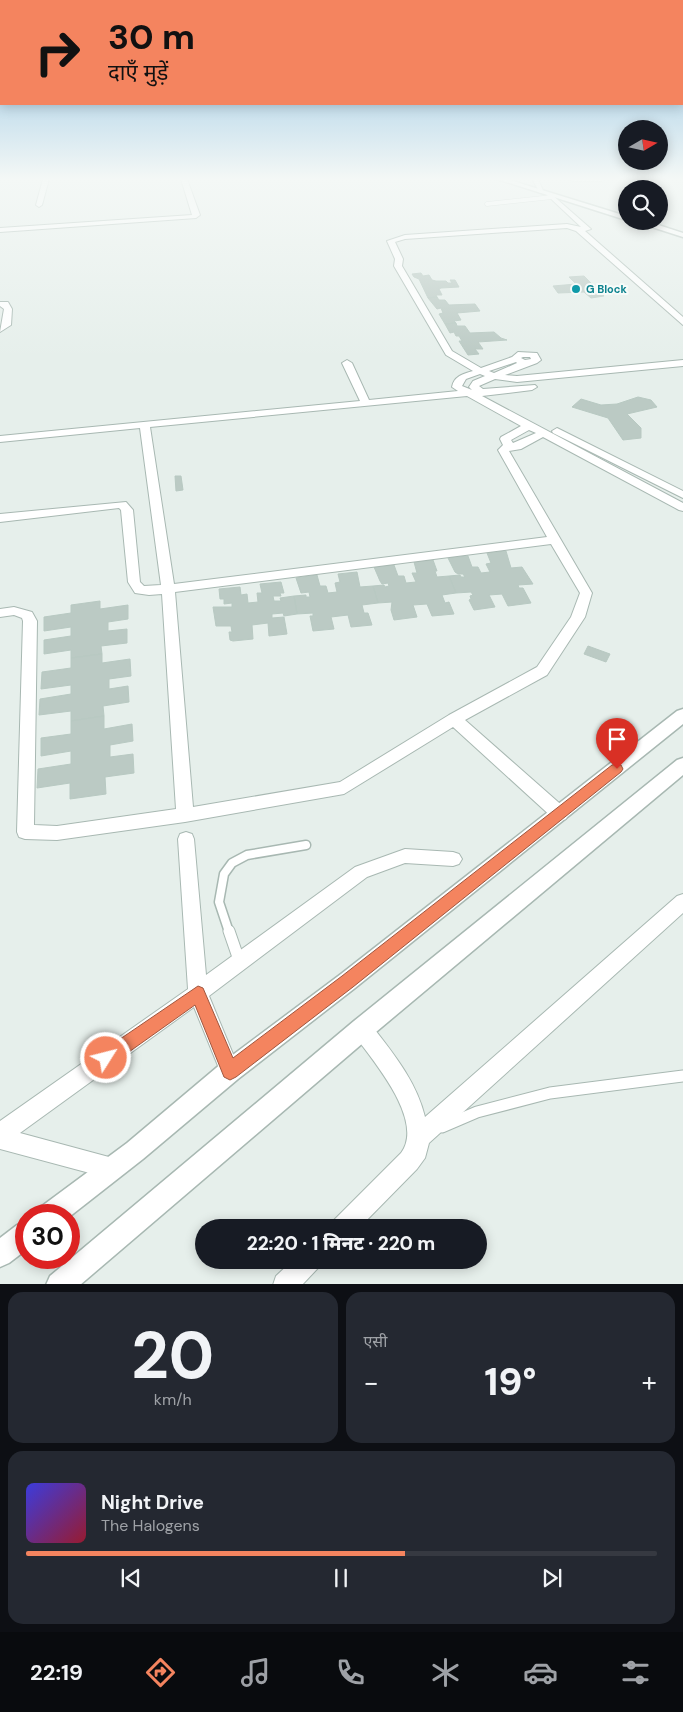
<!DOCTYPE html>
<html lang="hi">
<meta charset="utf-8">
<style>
:root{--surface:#171b24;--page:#242831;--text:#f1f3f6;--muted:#9ea1a6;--line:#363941;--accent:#f4845f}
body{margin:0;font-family:"DM Sans","Noto Sans Devanagari",sans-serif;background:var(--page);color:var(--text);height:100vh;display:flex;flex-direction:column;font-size:19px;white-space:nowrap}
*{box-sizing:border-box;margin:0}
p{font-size:16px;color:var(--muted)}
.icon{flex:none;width:28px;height:28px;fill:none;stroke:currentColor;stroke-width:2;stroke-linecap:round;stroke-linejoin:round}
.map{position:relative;height:1284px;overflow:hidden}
.details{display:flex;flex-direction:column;gap:8px;padding:8px;background:#0d0f14;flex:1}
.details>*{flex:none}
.banner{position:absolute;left:0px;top:0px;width:684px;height:105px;box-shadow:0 2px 12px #0003;background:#f4845f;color:#111;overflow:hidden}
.needle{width:32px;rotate:81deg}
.tools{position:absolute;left:618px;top:120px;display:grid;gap:10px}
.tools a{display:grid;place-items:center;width:50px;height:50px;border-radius:50%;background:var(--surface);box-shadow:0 2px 12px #0003;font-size:25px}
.speed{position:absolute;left:15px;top:1204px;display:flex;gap:10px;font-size:25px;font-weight:700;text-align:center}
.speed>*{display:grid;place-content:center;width:65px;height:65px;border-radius:50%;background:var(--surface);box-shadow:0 2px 12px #0003;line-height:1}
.speed .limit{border:8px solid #d22;background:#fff;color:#111}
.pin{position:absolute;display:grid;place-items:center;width:42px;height:42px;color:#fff;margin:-51px -21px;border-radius:50% 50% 50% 0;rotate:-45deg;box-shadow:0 0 5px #0007}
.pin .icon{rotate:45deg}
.me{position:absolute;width:55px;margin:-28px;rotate:54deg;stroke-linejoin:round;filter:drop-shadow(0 0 4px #0008)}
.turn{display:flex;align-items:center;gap:18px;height:105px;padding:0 25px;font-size:22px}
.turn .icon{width:65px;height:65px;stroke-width:2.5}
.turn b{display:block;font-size:35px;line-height:42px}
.big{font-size:38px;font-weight:800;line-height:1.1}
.details .card{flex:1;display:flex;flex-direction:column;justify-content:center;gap:8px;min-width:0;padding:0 18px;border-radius:15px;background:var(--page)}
.details .dial{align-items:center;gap:0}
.dial b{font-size:65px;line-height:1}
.song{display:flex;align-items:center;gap:15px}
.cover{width:60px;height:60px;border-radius:8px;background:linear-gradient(135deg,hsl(240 70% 55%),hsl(350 70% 35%))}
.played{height:5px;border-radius:2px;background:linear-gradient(90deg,var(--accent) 60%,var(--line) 60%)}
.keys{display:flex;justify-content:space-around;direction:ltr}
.heat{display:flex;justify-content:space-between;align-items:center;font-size:28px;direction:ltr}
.details .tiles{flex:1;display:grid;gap:8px;grid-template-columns:1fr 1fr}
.card:last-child{grid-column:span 2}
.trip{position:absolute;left:195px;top:1219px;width:292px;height:50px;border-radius:25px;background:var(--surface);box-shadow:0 2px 12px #0003;font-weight:800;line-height:50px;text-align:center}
.tab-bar{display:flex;height:80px;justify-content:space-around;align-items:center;background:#090b0e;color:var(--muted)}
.tab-bar .icon{width:35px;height:35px}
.tab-bar .on{color:var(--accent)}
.tab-bar b{font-size:22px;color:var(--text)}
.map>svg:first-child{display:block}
.building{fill:#bbcac4;stroke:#b8c9c2}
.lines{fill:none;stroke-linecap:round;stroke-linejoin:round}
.service-far2-casing{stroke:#a8b8b2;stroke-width:5}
.service-far1-casing{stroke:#a8b8b2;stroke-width:11}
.service-casing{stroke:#a8b8b2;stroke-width:13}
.minor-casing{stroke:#a8b8b2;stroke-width:2}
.tertiary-casing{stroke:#a8b8b2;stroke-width:3}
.service-far2{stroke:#fff;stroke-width:4}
.service-far1{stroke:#fff;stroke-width:8}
.service{stroke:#fff;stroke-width:11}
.minor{fill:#fff;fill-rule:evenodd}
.tertiary{fill:#fff;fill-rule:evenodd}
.route{fill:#f4845f;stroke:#9f563e}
.culture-dot{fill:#0f9aa8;stroke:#f7fbf9;stroke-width:2}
.labels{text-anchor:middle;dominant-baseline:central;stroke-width:4;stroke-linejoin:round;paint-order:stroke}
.far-culture-label{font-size:11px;font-weight:bold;fill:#0d838f;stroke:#f7fbf9;text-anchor:start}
</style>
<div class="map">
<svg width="683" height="1285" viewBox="0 0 683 1285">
<rect width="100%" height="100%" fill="#e6efeb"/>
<g class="building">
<path d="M 421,273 L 423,276 L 429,275 L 432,280 L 436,281 L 446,281 L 448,283 L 452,283 L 450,280 L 455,280 L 459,287 L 441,288 L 439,289 L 442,295 L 436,295 L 437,297 L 428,298 L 419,279 L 414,277 L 412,274 Z"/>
<path d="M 584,276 L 604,296 L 591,298 L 584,292 L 558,293 L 553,286 L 576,284 L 569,277 Z"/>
<path d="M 437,297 L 439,300 L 445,300 L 449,305 L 475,304 L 480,311 L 457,313 L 461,320 L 454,321 L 456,323 L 445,324 L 439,314 L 443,313 L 441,308 L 437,309 L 428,298 Z"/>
<path d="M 456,323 L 457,326 L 465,326 L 470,333 L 494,332 L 501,338 L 507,340 L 478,342 L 483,349 L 475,349 L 479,354 L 468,355 L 459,341 L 462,341 L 459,336 L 456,336 L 454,332 L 450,333 L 445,324 Z"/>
<path d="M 638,397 L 651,400 L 657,407 L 627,414 L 641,428 L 641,438 L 623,440 L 608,418 L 572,407 L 581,399 L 601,405 L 617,404 Z"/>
<path d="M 175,476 L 181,476 L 183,490 L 176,491 Z"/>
<path d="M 506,551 L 511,568 L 522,567 L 533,584 L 518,585 L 519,588 L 523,588 L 531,603 L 508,606 L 502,594 L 489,595 L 495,607 L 474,610 L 469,600 L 471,599 L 470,596 L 473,595 L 471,592 L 456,593 L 449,576 L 460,575 L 461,577 L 465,577 L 463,574 L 458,574 L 455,572 L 448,558 L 468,556 L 472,567 L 478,567 L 481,573 L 490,572 L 486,564 L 491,563 L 487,553 Z"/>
<path d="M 433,560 L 437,571 L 435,571 L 437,577 L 449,576 L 456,593 L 442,595 L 445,603 L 449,602 L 454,614 L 432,616 L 427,604 L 413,605 L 417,617 L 394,620 L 391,610 L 392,602 L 378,603 L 373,586 L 384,585 L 385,587 L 389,586 L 388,583 L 382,584 L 380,581 L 374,567 L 394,565 L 398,576 L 404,576 L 406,583 L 416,582 L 412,573 L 417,573 L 414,562 Z"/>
<path d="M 357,572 L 360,587 L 373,586 L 378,603 L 362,605 L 364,613 L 368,613 L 372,625 L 351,627 L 348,615 L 331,617 L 334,629 L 313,631 L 310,616 L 313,616 L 313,613 L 297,614 L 294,596 L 306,595 L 306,597 L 310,597 L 309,592 L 301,593 L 296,578 L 317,575 L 320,586 L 326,586 L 328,593 L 337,592 L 335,583 L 340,582 L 338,574 Z"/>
<path d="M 281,582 L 284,593 L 280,593 L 281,596 L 273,596 L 274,601 L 281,601 L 280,598 L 294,596 L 297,614 L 284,616 L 283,613 L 272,614 L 272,618 L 284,617 L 287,634 L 269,636 L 268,623 L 252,625 L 253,639 L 233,641 L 230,640 L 229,632 L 232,632 L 231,626 L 216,626 L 213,607 L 232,607 L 232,603 L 224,604 L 224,599 L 220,599 L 219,589 L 240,587 L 241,595 L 247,594 L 248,603 L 258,602 L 257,593 L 262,593 L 260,584 Z"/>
<path d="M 100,601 L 100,609 L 128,605 L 128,619 L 108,622 L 108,631 L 127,629 L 127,643 L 101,646 L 102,654 L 71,658 L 71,650 L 44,654 L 44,640 L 71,636 L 71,627 L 44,631 L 44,617 L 71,613 L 71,605 Z"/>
<path d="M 588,646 L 610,654 L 606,662 L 584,654 Z"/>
<path d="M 102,654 L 102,663 L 130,659 L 131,676 L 109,679 L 109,689 L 128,686 L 129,702 L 103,706 L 104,716 L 71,721 L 71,711 L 39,715 L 40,699 L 71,694 L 71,685 L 41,689 L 42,672 L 71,668 L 71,658 Z"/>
<path d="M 104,716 L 104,729 L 132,724 L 133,741 L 110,745 L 110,757 L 133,754 L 134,773 L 105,777 L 106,794 L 70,799 L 70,783 L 37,788 L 38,769 L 71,764 L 71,751 L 41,756 L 41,738 L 71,734 L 71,721 Z"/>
</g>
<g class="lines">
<g class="service-far2-casing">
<g id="service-far2">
<path d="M 572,179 L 603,179"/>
<path d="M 487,204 L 552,197"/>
</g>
</g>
<g class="service-far1-casing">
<path id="service-far1" d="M 229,932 L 219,902 L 224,874 L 232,863 L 247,855 L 306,845"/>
</g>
<g class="service-casing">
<g id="service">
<path d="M 229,931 L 239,960"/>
<path d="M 442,1127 L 477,1112 L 550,1093 L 683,1076"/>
</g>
</g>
<g class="minor-casing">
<g id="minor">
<path d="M 43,179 L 49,179 L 42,205 L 39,207 L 36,205 Z"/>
<path d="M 181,179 L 187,179 L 200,215 L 196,218 L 0,232 L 0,228 L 192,215 Z"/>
<path d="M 532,179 L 538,179 L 544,193 L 540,193 Z"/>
<path d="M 550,193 L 591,229 L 585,231 L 683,317 L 683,325 L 576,231 L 567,228 L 405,239 L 395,242 L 403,259 L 402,266 L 452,351 L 481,368 L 512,357 L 518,352 L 537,353 L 541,360 L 537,363 L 505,375 L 517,376 L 683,360 L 683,366 L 517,382 L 495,379 L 479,386 L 483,389 L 535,385 L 537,387 L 532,390 L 482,396 L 683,503 L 683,511 L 679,510 L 543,437 L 521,449 L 509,451 L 592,593 L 585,617 L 547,675 L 465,720 L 566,809 L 568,814 L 566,819 L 560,821 L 554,819 L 453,727 L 344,794 L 185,822 L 57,840 L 25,839 L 19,837 L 17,832 L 23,621 L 22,618 L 14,615 L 0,617 L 0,609 L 14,607 L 32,612 L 37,621 L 34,825 L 57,826 L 176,809 L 162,594 L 149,595 L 135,593 L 128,582 L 121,510 L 119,508 L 0,522 L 0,514 L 126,502 L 133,510 L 140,582 L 144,586 L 161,585 L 140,428 L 0,442 L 0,436 L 360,401 L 342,363 L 347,360 L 352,363 L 369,400 L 458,391 L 452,387 C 454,376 463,374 473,371 L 446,355 L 394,266 L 395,259 L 387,241 L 405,235 L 567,224 L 581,227 L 548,196 L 547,195 ZM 523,357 L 530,357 L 531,359 L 525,360 L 521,358 ZM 516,362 L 517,363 L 494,373 L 489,371 ZM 480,374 L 485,376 L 473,381 L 469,387 L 472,390 L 462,386 L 466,379 ZM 467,396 L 521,426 L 501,437 L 500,439 L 503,445 L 498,450 L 547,537 L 174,584 L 150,427 ZM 529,430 L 536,433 L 513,443 L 511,440 ZM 551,544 L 580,593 L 571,617 L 537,667 L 449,715 L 340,782 L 193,807 L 175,592 Z"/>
<path d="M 0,302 L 8,302 L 12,309 L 11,325 L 0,332 L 4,309 L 0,306 Z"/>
<path d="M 557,428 L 683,491 L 683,498 L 553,433 L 552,431 Z"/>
<path d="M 186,832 L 192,834 L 194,839 L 206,975 L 355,867 L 405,849 L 453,852 L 459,854 L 462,859 L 459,864 L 453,866 L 405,863 L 367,877 L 209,996 L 240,1071 L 237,1078 L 230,1081 L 223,1078 L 194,1007 L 20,1133 L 120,1160 L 123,1168 L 120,1176 L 112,1179 L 0,1149 L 0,1121 L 188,989 L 178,839 L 180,834 Z"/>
<path d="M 683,894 L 683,913 L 429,1143 L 425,1158 L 417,1169 L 359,1228 L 331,1228 L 334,1220 L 401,1153 C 425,1121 374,1062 355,1036 L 352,1029 L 355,1022 L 362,1019 L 369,1022 C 392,1052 416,1080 425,1117 L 677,896 Z"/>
<path d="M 293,1260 L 322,1260 L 318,1268 L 302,1285 L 273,1285 L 276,1276 Z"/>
</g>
</g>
<g class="tertiary-casing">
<g id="tertiary">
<path d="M 497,179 L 506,179 L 626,216 L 626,220 Z"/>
<path d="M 633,221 L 646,221 L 683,233 L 683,237 Z"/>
<path d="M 683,709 L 683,724 L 355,988 L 238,1079 L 143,1159 L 69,1217 L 69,1215 L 38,1215 L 42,1206 L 127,1143 L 222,1063 L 341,974 L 677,711 Z"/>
<path d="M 683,758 L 683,775 L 370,1037 L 80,1285 L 46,1285 L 50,1276 L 354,1021 L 677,760 Z"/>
<path d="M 26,1221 L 26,1250 L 9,1263 L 0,1267 L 0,1238 L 17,1225 Z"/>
</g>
</g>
<use href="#service-far2" class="service-far2"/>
<use href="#service-far1" class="service-far1"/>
<use href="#service" class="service"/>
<use href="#minor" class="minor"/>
<use href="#tertiary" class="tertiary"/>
</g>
<linearGradient id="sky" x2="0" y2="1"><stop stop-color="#84bce0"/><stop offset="0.5" stop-color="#f4f8f6"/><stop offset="1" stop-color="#f4f8f6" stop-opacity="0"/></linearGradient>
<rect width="683" height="358" fill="url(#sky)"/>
<path class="route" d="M 617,764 L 621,765 L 623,769 L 621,772 L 353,987 L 236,1077 L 230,1080 L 224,1077 L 195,1005 L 112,1064 L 106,1067 L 101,1064 L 98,1058 L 101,1052 L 198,986 L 203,988 L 233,1058 L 342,976 L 612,765 Z"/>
<circle class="culture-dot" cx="576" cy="289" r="5"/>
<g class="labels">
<g class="far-culture-label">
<text x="586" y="289">G Block</text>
</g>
</g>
</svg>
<div class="tools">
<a><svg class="needle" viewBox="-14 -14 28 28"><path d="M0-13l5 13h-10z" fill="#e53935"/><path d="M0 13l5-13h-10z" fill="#9ea1a6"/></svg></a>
<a><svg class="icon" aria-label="search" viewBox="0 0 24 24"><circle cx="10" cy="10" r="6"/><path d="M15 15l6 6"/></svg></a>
</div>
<div class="speed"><div class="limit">30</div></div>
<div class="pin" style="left:617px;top:769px;background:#d93025"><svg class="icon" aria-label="arrive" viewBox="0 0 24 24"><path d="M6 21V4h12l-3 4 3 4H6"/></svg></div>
<svg class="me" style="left:106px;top:1058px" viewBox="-20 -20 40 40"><circle r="17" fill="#f4845f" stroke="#fff" stroke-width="3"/><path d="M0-11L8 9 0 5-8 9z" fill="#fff"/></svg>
<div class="trip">22:20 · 1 मिनट · 220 m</div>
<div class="banner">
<div class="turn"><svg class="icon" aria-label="right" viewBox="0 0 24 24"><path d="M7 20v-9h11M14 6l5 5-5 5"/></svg><div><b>30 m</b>दाएँ मुड़ें</div></div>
</div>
</div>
<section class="details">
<div class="tiles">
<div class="card dial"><b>20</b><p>km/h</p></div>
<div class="card"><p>एसी</p>
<div class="heat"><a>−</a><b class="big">19°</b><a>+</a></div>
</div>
<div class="card">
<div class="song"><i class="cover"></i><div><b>Night Drive</b><p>The Halogens</p></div></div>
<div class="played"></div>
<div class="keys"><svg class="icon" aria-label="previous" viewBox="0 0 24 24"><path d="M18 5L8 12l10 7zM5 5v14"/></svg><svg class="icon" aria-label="pause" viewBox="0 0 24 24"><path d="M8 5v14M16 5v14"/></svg><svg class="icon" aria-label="next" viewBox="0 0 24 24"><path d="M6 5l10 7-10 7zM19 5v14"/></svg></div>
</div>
</div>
</section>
<nav class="tab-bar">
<b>22:19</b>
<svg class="icon on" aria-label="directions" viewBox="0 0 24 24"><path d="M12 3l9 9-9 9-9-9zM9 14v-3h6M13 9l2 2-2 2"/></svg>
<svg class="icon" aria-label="music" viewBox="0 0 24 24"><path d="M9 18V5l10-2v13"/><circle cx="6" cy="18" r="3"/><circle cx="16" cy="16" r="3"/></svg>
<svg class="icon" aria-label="phone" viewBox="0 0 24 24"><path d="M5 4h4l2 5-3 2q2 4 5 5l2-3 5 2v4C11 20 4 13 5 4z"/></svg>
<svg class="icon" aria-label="climate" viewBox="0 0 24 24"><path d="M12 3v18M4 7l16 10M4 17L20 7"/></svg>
<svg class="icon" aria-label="car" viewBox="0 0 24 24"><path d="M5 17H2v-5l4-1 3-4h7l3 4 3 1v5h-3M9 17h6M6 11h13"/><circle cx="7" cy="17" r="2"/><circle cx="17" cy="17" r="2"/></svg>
<svg class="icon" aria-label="filters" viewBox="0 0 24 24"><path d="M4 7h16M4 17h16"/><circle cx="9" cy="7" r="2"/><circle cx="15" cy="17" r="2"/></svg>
</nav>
